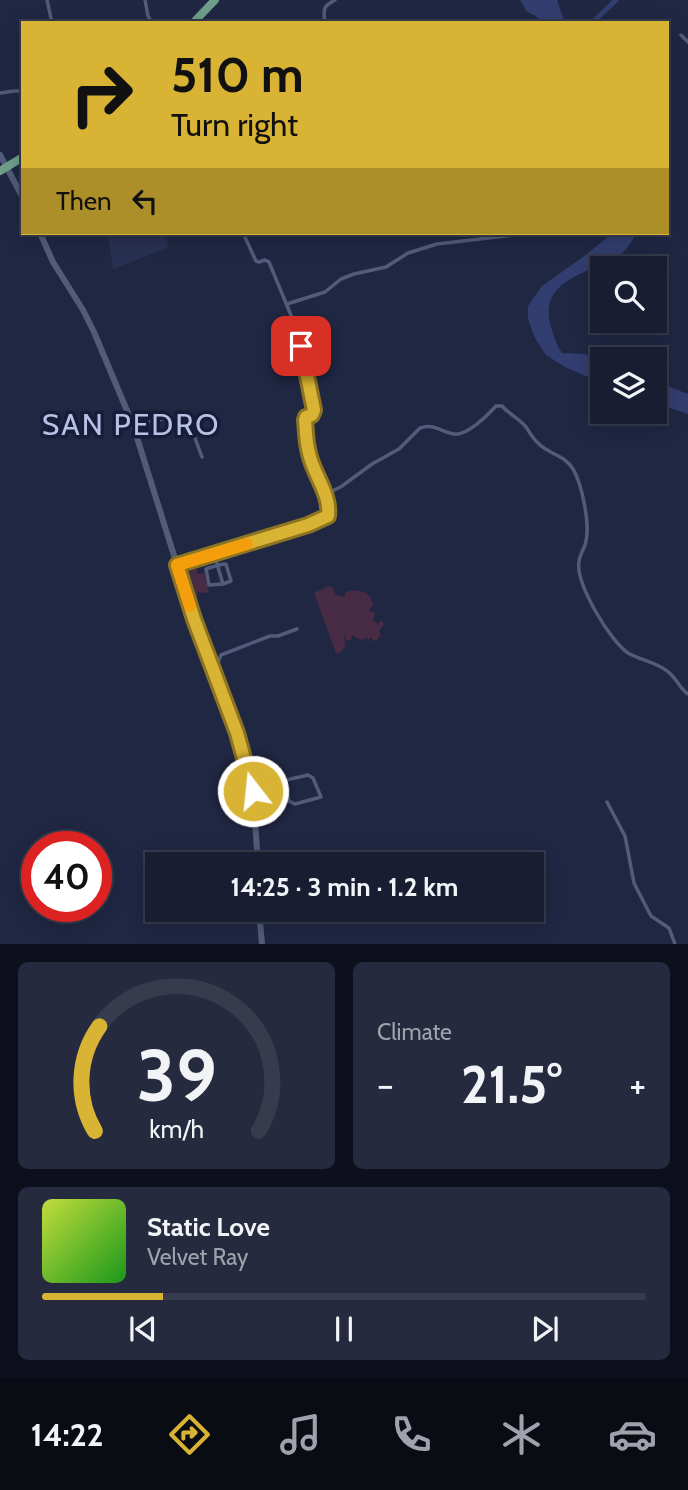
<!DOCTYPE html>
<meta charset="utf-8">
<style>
:root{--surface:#181d32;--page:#252a3e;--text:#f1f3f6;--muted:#9fa2ac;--line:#363b4d;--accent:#d9b334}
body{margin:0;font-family:Cabin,sans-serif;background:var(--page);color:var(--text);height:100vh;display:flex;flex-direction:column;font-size:26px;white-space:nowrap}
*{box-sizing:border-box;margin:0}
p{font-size:23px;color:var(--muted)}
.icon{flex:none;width:38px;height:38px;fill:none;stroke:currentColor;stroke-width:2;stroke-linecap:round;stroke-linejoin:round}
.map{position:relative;height:944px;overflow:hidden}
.sheet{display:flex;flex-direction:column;gap:18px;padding:18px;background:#0d101c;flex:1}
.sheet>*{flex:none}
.top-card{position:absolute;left:21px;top:21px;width:648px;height:214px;border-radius:0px;box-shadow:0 4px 18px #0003,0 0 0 2px var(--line);background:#d9b334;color:#111;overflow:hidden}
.controls{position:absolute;left:590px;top:256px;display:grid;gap:14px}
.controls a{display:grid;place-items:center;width:77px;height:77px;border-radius:0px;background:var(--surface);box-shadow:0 4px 18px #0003,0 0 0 2px var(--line);font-size:35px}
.speed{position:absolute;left:21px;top:831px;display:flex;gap:14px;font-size:35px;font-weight:700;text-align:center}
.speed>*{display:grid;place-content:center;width:91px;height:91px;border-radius:50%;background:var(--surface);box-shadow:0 4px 18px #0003,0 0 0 2px var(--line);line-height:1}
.speed .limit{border:10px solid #d22;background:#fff;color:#111}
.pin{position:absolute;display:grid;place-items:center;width:60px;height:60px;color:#fff;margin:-30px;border-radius:14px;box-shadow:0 4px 10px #0006}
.me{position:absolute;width:77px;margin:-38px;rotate:344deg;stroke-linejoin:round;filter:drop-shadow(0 0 5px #0008)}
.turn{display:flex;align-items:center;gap:24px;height:147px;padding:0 35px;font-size:32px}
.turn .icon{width:91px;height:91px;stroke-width:2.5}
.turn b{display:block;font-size:49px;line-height:60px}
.then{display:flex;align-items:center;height:66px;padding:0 35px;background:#0003;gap:14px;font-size:26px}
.big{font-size:52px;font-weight:700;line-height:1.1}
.sheet .tile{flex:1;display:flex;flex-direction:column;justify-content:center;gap:10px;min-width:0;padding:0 24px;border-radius:10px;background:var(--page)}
.sheet .dial{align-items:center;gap:0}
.dial svg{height:182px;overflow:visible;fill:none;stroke:var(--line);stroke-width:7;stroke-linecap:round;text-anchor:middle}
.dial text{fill:var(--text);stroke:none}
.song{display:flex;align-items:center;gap:21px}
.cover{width:84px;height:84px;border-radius:10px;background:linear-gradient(135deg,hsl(70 70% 55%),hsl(120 70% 35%))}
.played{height:7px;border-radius:4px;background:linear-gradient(90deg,var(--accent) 20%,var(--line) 20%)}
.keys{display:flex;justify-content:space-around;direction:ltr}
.heat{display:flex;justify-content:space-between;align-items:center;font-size:38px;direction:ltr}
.sheet .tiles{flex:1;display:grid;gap:18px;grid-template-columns:1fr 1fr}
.tile:last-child{grid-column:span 2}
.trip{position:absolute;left:145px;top:852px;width:399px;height:70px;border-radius:0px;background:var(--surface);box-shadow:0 4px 18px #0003,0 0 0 2px var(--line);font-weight:700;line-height:70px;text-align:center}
.tab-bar{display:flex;height:112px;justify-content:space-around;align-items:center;background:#0a0c14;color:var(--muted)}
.tab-bar .icon{width:49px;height:49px}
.tab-bar .on{color:var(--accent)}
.tab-bar b{font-size:32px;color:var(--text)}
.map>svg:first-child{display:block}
.built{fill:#283051}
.green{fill:#482b44}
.water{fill:#323e6f}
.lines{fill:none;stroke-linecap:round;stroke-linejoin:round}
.river{stroke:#323e6f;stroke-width:5}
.street{stroke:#525b7a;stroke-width:3.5}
.secondary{stroke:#525b7a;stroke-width:6}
.primary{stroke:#6f9e8a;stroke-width:8}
.route-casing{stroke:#8d7422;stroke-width:18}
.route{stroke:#d9b334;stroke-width:12}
.slow{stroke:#f59e0b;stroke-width:12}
.labels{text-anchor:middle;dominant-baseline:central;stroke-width:7;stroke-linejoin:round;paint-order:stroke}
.quarter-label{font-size:30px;letter-spacing:2px;fill:#b6c1e5;stroke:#171d38}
</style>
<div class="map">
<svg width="688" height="944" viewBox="0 0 688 944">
<rect width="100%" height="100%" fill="#202743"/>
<path class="built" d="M 108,233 L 166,233 L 168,248 L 113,269 Z"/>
<g class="green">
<path d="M 194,560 L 198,574 L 204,573 L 209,592 L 207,593 L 198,592 L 197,597 L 189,599 L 186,588 L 189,586 L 188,583 L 184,584 L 179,565 Z"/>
<path d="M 329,586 L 334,588 L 333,590 L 336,595 L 344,597 L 346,592 C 358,588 372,592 373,606 L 369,608 L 370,612 L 374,612 L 375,614 L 373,620 L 378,624 L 380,621 L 383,622 L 384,625 L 379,630 L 381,635 L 377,640 L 373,641 L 372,638 L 370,638 L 368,641 L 367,638 L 360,640 L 352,635 L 351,640 L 346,641 L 344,630 L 345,647 L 339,654 L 336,653 L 314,593 Z"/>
</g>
<g class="water">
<path d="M 520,0 L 557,0 L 565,23 L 543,23 L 534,15 L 527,12 Z"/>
<path d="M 613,233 L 637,233 C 627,249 622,257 604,264 L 604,268 L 602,268 L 601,279 L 591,269 C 564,280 541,294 551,327 C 554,337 556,344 562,353 L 584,354 L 602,362 L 602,383 L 565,367 L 546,355 L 535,338 L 528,319 L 528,306 L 542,286 L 583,257 Z"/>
<path d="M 654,381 L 688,394 L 688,414 L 655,403 Z"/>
</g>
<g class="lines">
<path class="river" d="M 592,23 L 616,0"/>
<g class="street">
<path d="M 47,0 L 52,23"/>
<path d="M 145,0 L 148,16 L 152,23"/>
<path d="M 324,23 C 325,8 321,8 335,0"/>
<path d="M 681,35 L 688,42"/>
<path d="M 0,93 L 14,91 L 23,91"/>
<path d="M 287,304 L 325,292 L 341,279 L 354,274 L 386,267 L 408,253 L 437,244 L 531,233"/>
<path d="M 133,425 L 164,419 L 187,426 L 192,430 L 202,457"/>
<path d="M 325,495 L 342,486 L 372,464 L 399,449 L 420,428 C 434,423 441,432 454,434 C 467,436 488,415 496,406 L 502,406 C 510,415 520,419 526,427 C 530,433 533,439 539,444 C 549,454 566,456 573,469 C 582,484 590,524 586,541 C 585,548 580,554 579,561 C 575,583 610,641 628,653 C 640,660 656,662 667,671 C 676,677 679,688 688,694"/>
<path d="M 214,554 L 223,584 L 209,585 L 206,569 C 212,567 220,564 226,564 L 231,581 L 223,584"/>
<path d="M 177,565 L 308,525 L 328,516 C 330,497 316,476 310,458 C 306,447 306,432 305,420 L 306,417 L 312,415 L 314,410 L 295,325 L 269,262 L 265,260 L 259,262 L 256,261 L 243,233"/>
<path d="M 212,665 L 219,660 L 221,655 L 270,636 L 278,636 L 297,629"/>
<path d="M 308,775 L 313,778 L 321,797 L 295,804 L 289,801 L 282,781 Z"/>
<path d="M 253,791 L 282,781"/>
<path d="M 607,802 L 625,836 L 634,883 L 638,891 L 651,916 L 669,928 L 675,944"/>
<path d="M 258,864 L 285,860 L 294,864"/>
<path d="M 195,912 L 204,910"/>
</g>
<g class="secondary">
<path d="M 0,155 L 23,198"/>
<path d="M 40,233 L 53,262 L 83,310 L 94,332 L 133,425 L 194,619 L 237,733 L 253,791 L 258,864"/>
<path d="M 259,910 L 262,944"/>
</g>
<g class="primary">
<path d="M 193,23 L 215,0"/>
<path d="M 0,171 L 23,157"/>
</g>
</g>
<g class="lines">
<g class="route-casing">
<path id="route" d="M 253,791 L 237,733 L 194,619 L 177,565 L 308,525 L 328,516 C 331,494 313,474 309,453 C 306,443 306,431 305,420 L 306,417 L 312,415 L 314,410 L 301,346"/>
</g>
<use href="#route" class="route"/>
<path class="slow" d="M 190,606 L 177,565 L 247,544"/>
</g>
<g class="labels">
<g class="quarter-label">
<text x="131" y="424">SAN PEDRO</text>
</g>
</g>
</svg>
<div class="controls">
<a><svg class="icon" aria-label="search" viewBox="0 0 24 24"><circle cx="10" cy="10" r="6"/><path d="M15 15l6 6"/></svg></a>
<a><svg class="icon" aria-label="layers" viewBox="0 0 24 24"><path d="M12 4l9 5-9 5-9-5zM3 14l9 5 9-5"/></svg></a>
</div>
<div class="speed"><div class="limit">40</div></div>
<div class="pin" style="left:301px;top:346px;background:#d93025"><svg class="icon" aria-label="arrive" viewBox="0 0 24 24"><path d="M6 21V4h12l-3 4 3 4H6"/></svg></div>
<svg class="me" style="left:253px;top:791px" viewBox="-20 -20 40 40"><circle r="17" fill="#d9b334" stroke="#fff" stroke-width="3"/><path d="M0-11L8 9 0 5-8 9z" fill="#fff"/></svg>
<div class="trip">14:25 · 3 min · 1.2 km</div>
<div class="top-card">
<div class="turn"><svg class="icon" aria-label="right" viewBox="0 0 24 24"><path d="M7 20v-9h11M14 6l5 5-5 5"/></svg><div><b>510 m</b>Turn right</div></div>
<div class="then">Then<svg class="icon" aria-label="left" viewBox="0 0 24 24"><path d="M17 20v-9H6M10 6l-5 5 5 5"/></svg></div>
</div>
</div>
<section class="sheet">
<div class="tiles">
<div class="tile dial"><svg viewBox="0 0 100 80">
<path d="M14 69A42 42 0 1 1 86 69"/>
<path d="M14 69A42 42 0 0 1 16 23" stroke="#d9b334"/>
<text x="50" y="56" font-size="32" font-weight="700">39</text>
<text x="50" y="72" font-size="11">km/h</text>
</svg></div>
<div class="tile"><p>Climate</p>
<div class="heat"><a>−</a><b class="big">21.5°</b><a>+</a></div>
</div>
<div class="tile">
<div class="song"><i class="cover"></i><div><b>Static Love</b><p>Velvet Ray</p></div></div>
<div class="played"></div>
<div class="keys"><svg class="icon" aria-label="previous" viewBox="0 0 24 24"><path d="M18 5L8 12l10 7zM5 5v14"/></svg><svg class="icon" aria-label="pause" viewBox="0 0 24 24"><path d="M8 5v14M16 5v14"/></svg><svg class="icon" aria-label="next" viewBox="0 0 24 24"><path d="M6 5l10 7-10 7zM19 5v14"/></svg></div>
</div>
</div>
</section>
<nav class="tab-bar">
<b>14:22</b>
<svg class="icon on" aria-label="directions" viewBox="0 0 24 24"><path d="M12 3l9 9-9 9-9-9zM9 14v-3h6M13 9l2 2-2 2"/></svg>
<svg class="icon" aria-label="music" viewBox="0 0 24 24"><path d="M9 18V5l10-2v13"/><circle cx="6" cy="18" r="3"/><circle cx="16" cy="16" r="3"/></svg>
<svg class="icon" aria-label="phone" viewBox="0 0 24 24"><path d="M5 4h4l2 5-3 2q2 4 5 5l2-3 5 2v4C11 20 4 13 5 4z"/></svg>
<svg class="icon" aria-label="climate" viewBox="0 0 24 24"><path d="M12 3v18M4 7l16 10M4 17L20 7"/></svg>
<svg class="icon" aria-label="car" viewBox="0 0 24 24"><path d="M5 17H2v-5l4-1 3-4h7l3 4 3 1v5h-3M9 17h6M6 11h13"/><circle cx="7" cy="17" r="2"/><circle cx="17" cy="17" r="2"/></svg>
</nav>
